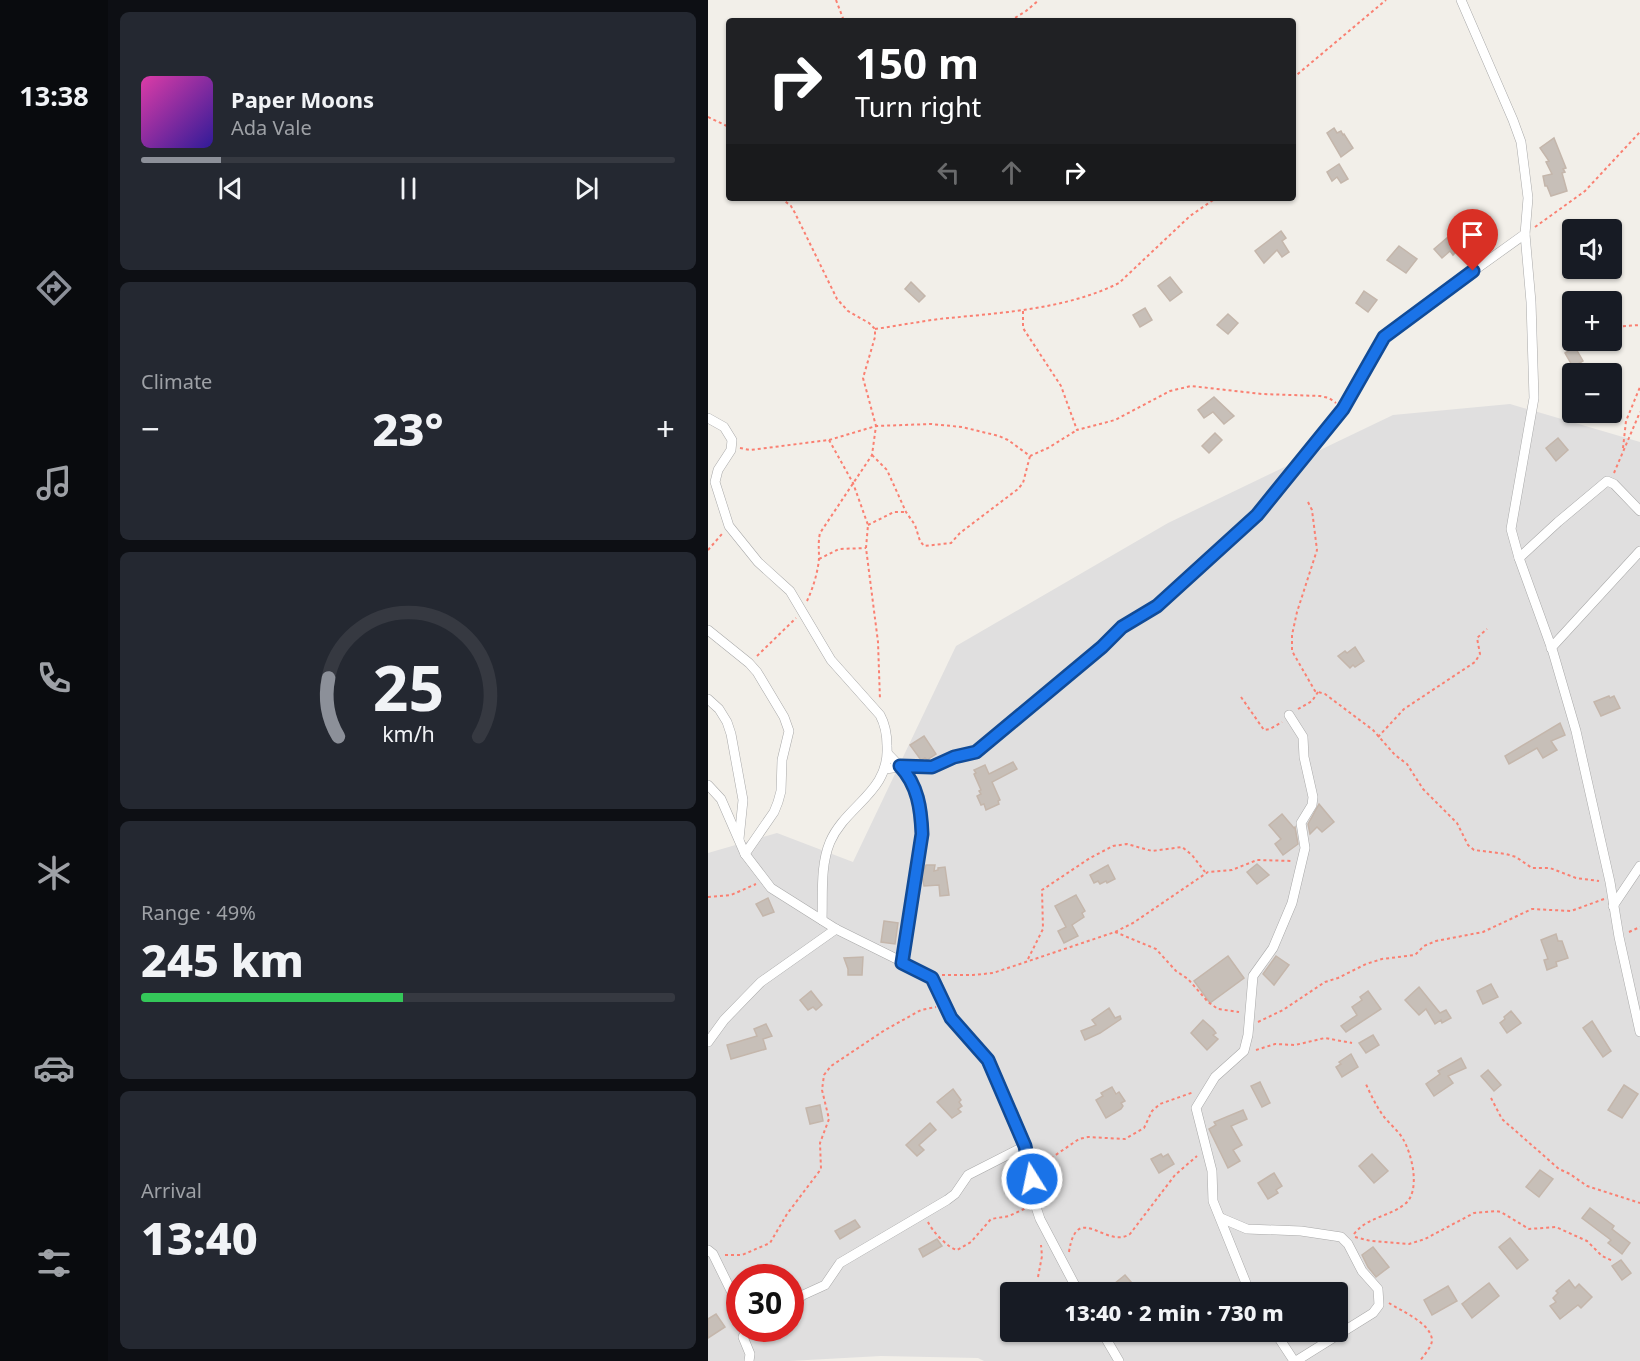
<!DOCTYPE html>
<meta charset="utf-8">
<style>
:root{--surface:#171b24;--page:#242831;--text:#f1f3f6;--muted:#9ea1a6;--line:#363941;--accent:#8c9099}
body{margin:0;font-family:"Noto Sans",sans-serif;background:var(--page);color:var(--text);height:100vh;display:flex;flex-direction:column;font-size:22px;white-space:nowrap}
*{box-sizing:border-box;margin:0}
p{font-size:20px;color:var(--muted)}
.icon{flex:none;width:33px;height:33px;fill:none;stroke:currentColor;stroke-width:2;stroke-linecap:round;stroke-linejoin:round}
.map{position:relative;flex:1;overflow:hidden}
.panel{display:flex;flex-direction:column;gap:12px;padding:12px;background:#0d0f14;width:600px}
.panel>*{flex:none}
.hud{position:absolute;left:18px;top:18px;width:570px;height:183px;border-radius:6px;box-shadow:0 2px 4px #0004;background:#202124;color:#fff;overflow:hidden}
.buttons{position:absolute;left:854px;top:219px;display:grid;gap:12px}
.buttons a{display:grid;place-items:center;width:60px;height:60px;border-radius:6px;background:var(--surface);box-shadow:0 2px 4px #0004;font-size:30px}
.speed{position:absolute;left:18px;top:1264px;display:flex;gap:12px;font-size:30px;font-weight:700;text-align:center}
.speed>*{display:grid;place-content:center;width:78px;height:78px;border-radius:50%;background:var(--surface);box-shadow:0 2px 4px #0004;line-height:1}
.speed .limit{border:9px solid #d22;background:#fff;color:#111}
.pin{position:absolute;display:grid;place-items:center;width:51px;height:51px;color:#fff;margin:-62px -26px;border-radius:50% 50% 50% 0;rotate:-45deg;box-shadow:0 0 6px #0007}
.pin .icon{rotate:45deg}
.me{position:absolute;width:66px;margin:-33px;rotate:350deg;stroke-linejoin:round;filter:drop-shadow(0 0 4px #0008)}
.turn{display:flex;align-items:center;gap:21px;height:126px;padding:0 30px;font-size:27px}
.turn .icon{width:78px;height:78px;stroke-width:2.5}
.turn b{display:block;font-size:42px;line-height:51px}
.lanes{display:flex;align-items:center;height:57px;padding:0 30px;background:#0003;justify-content:center;gap:30px;direction:ltr}
.lanes .off{opacity:.35}
.big{font-size:45px;font-weight:800;line-height:1.1}
.panel .tile{flex:1;display:flex;flex-direction:column;justify-content:center;gap:9px;min-width:0;padding:0 21px;border-radius:9px;background:var(--page)}
.panel .dial{align-items:center;gap:0}
.dial svg{height:156px;overflow:visible;fill:none;stroke:var(--line);stroke-width:7;stroke-linecap:round;text-anchor:middle}
.dial text{fill:var(--text);stroke:none}
.song{display:flex;align-items:center;gap:18px}
.cover{width:72px;height:72px;border-radius:9px;background:linear-gradient(135deg,hsl(320 70% 55%),hsl(250 70% 35%))}
.played{height:6px;border-radius:3px;background:linear-gradient(90deg,var(--accent) 15%,var(--line) 15%)}
.keys{display:flex;justify-content:space-around;direction:ltr}
.heat{display:flex;justify-content:space-between;align-items:center;font-size:33px;direction:ltr}
.charge{height:9px;border-radius:4px;background:linear-gradient(90deg,#34c759 49%,var(--line) 0)}
.trip{position:absolute;left:292px;top:1282px;width:348px;height:60px;border-radius:6px;background:var(--surface);box-shadow:0 2px 4px #0004;font-weight:800;line-height:60px;text-align:center}
main{display:flex;flex:1;min-height:0}
.dock{display:flex;flex-direction:column;width:108px;justify-content:space-around;align-items:center;background:#090b0e;color:var(--muted)}
.dock .icon{width:42px;height:42px}
.dock .active{color:var(--accent)}
.dock b{font-size:27px;color:var(--text)}
.map>svg:first-child{display:block}
.residential{fill:#e0dfdf;fill-rule:evenodd}
.building{fill:#c7bfb8;stroke:#c4b6ab;stroke-width:1.5}
.lines{fill:none;stroke-linecap:round;stroke-linejoin:round}
.street-casing{stroke:#a9a9a9;stroke-width:10}
.path{stroke:#fa8072;stroke-width:2;stroke-dasharray:3 3;stroke-linecap:butt}
.street{stroke:#fff;stroke-width:9}
.route-casing{stroke:#114b97;stroke-width:15}
.route{stroke:#1a73e8;stroke-width:10}
</style>
<main>
<nav class="dock">
<b>13:38</b>
<svg class="icon active" aria-label="directions" viewBox="0 0 24 24"><path d="M12 3l9 9-9 9-9-9zM9 14v-3h6M13 9l2 2-2 2"/></svg>
<svg class="icon" aria-label="music" viewBox="0 0 24 24"><path d="M9 18V5l10-2v13"/><circle cx="6" cy="18" r="3"/><circle cx="16" cy="16" r="3"/></svg>
<svg class="icon" aria-label="phone" viewBox="0 0 24 24"><path d="M5 4h4l2 5-3 2q2 4 5 5l2-3 5 2v4C11 20 4 13 5 4z"/></svg>
<svg class="icon" aria-label="climate" viewBox="0 0 24 24"><path d="M12 3v18M4 7l16 10M4 17L20 7"/></svg>
<svg class="icon" aria-label="car" viewBox="0 0 24 24"><path d="M5 17H2v-5l4-1 3-4h7l3 4 3 1v5h-3M9 17h6M6 11h13"/><circle cx="7" cy="17" r="2"/><circle cx="17" cy="17" r="2"/></svg>
<svg class="icon" aria-label="filters" viewBox="0 0 24 24"><path d="M4 7h16M4 17h16"/><circle cx="9" cy="7" r="2"/><circle cx="15" cy="17" r="2"/></svg>
</nav>
<section class="panel">
<div class="tile">
<div class="song"><i class="cover"></i><div><b>Paper Moons</b><p>Ada Vale</p></div></div>
<div class="played"></div>
<div class="keys"><svg class="icon" aria-label="previous" viewBox="0 0 24 24"><path d="M18 5L8 12l10 7zM5 5v14"/></svg><svg class="icon" aria-label="pause" viewBox="0 0 24 24"><path d="M8 5v14M16 5v14"/></svg><svg class="icon" aria-label="next" viewBox="0 0 24 24"><path d="M6 5l10 7-10 7zM19 5v14"/></svg></div>
</div>
<div class="tile"><p>Climate</p>
<div class="heat"><a>−</a><b class="big">23°</b><a>+</a></div>
</div>
<div class="tile dial"><svg viewBox="0 0 100 80">
<path d="M14 69A42 42 0 1 1 86 69"/>
<path d="M14 69A42 42 0 0 1 9 39" stroke="#8c9099"/>
<text x="50" y="56" font-size="32" font-weight="700">25</text>
<text x="50" y="72" font-size="11">km/h</text>
</svg></div>
<div class="tile"><p>Range · 49%</p><b class="big">245 km</b><div class="charge"></div></div>
<div class="tile"><p>Arrival</p><b class="big">13:40</b></div>
</section>
<div class="map">
<svg width="932" height="1361" viewBox="0 0 932 1361">
<rect width="100%" height="100%" fill="#f2efe9"/>
<path class="residential" d="M 802,404 L 932,442 L 932,1361 L 276,1361 L 270,1358 L 173,1356 L 81,1361 L 0,1361 L 0,853 L 69,833 L 145,862 L 248,646 L 460,523 L 685,415 ZM 32,1278 L 82,1278 L 82,1329 L 32,1329 ZM 303,1293 L 630,1293 L 630,1332 L 303,1332 Z"/>
<g class="building">
<path d="M 626,128 L 629,133 L 633,131 L 635,135 L 636,134 L 645,148 L 633,157 L 619,133 Z"/>
<path d="M 846,138 L 858,168 L 855,169 L 857,172 L 854,173 L 859,191 L 843,196 L 839,186 L 837,186 L 835,176 L 844,174 L 838,162 L 841,161 L 832,148 Z"/>
<path d="M 631,164 L 640,179 L 633,183 L 629,177 L 624,181 L 619,172 Z"/>
<path d="M 573,231 L 578,238 L 574,241 L 581,252 L 574,257 L 569,250 L 556,263 L 547,251 Z"/>
<path d="M 740,237 L 751,249 L 745,255 L 742,251 L 734,258 L 726,249 Z"/>
<path d="M 691,246 L 709,259 L 698,273 L 679,260 Z"/>
<path d="M 462,277 L 474,292 L 462,301 L 450,286 Z"/>
<path d="M 203,282 L 217,296 L 211,302 L 197,289 Z"/>
<path d="M 656,291 L 669,300 L 660,312 L 648,303 Z"/>
<path d="M 437,308 L 444,320 L 432,327 L 425,315 Z"/>
<path d="M 520,314 L 530,323 L 520,334 L 509,325 Z"/>
<path d="M 867,347 L 875,361 L 865,367 L 857,353 Z"/>
<path d="M 506,397 L 526,416 L 516,424 L 505,412 L 496,418 L 490,410 Z"/>
<path d="M 507,433 L 514,440 L 501,453 L 494,446 Z"/>
<path d="M 850,438 L 860,450 L 848,461 L 838,448 Z"/>
<path d="M 647,647 L 656,661 L 647,667 L 645,665 L 642,668 L 630,656 L 637,651 L 639,653 Z"/>
<path d="M 901,696 L 902,698 L 906,696 L 912,708 L 893,716 L 886,702 Z"/>
<path d="M 852,723 L 857,735 L 843,741 L 849,750 L 835,758 L 829,748 L 801,764 L 797,756 Z"/>
<path d="M 216,736 L 228,754 L 219,760 L 217,758 L 213,760 L 202,745 Z"/>
<path d="M 305,762 L 309,769 L 284,782 L 292,800 L 290,801 L 291,804 L 278,810 L 276,804 L 273,805 L 269,796 L 273,794 L 271,791 L 273,790 L 266,774 L 268,773 L 266,770 L 277,765 L 281,774 Z"/>
<path d="M 611,804 L 626,822 L 614,832 L 609,827 L 602,834 L 600,824 Z"/>
<path d="M 574,814 L 586,828 L 587,827 L 590,844 L 575,855 L 567,844 L 573,839 L 561,825 Z"/>
<path d="M 549,864 L 561,875 L 549,884 L 539,872 Z"/>
<path d="M 218,865 L 227,865 L 226,871 L 230,870 L 230,868 L 237,867 L 241,895 L 232,896 L 231,885 L 216,886 L 214,875 Z"/>
<path d="M 400,865 L 407,879 L 399,883 L 398,881 L 392,884 L 390,881 L 386,883 L 382,875 Z"/>
<path d="M 368,895 L 377,911 L 374,913 L 376,917 L 364,925 L 370,936 L 356,943 L 350,931 L 358,927 L 347,906 Z"/>
<path d="M 60,898 L 66,912 L 55,916 L 48,904 Z"/>
<path d="M 176,921 L 190,923 L 187,944 L 173,942 Z"/>
<path d="M 848,934 L 850,941 L 854,941 L 860,958 L 848,962 L 849,966 L 839,970 L 836,960 L 840,959 L 833,940 Z"/>
<path d="M 520,956 L 536,978 L 502,1003 L 486,981 Z"/>
<path d="M 568,956 L 581,965 L 566,985 L 555,974 Z"/>
<path d="M 155,957 L 154,975 L 140,975 L 140,969 L 136,958 Z"/>
<path d="M 783,984 L 790,997 L 775,1004 L 769,991 Z"/>
<path d="M 711,987 L 732,1013 L 738,1010 L 743,1018 L 734,1023 L 733,1020 L 727,1024 L 718,1009 L 711,1015 L 697,1000 Z"/>
<path d="M 103,991 L 114,1005 L 108,1010 L 105,1007 L 100,1010 L 92,1000 Z"/>
<path d="M 660,991 L 673,1009 L 638,1032 L 633,1026 L 649,1015 L 644,1007 L 654,1000 L 652,997 Z"/>
<path d="M 401,1008 L 407,1018 L 412,1016 L 413,1019 L 392,1033 L 377,1040 L 373,1031 L 388,1025 L 384,1020 Z"/>
<path d="M 803,1011 L 813,1023 L 799,1033 L 792,1023 L 797,1019 L 796,1017 Z"/>
<path d="M 495,1020 L 505,1029 L 508,1033 L 505,1035 L 510,1039 L 499,1050 L 483,1033 Z"/>
<path d="M 884,1021 L 903,1051 L 895,1057 L 875,1028 Z"/>
<path d="M 58,1024 L 64,1036 L 55,1039 L 58,1049 L 23,1059 L 19,1045 L 49,1036 L 46,1029 Z"/>
<path d="M 665,1035 L 671,1045 L 658,1053 L 651,1043 Z"/>
<path d="M 643,1054 L 650,1067 L 634,1077 L 628,1067 L 633,1064 L 631,1062 Z"/>
<path d="M 753,1058 L 758,1068 L 740,1076 L 745,1083 L 726,1096 L 718,1084 L 732,1074 L 730,1071 Z"/>
<path d="M 780,1070 L 793,1085 L 786,1091 L 773,1076 Z"/>
<path d="M 552,1082 L 562,1103 L 554,1107 L 543,1086 Z"/>
<path d="M 916,1085 L 930,1094 L 914,1118 L 900,1110 Z"/>
<path d="M 404,1087 L 408,1094 L 411,1092 L 417,1101 L 413,1103 L 415,1106 L 413,1109 L 398,1118 L 388,1100 L 395,1096 L 393,1093 Z"/>
<path d="M 245,1089 L 253,1100 L 251,1102 L 254,1106 L 250,1109 L 253,1112 L 244,1118 L 229,1102 Z"/>
<path d="M 112,1105 L 115,1121 L 102,1124 L 98,1108 Z"/>
<path d="M 535,1110 L 539,1119 L 523,1126 L 534,1145 L 525,1150 L 532,1161 L 520,1168 L 501,1129 L 508,1125 L 506,1122 Z"/>
<path d="M 222,1123 L 228,1130 L 211,1145 L 216,1150 L 209,1156 L 198,1145 Z"/>
<path d="M 453,1154 L 455,1157 L 460,1154 L 466,1164 L 451,1173 L 443,1159 Z"/>
<path d="M 664,1154 L 680,1171 L 666,1183 L 651,1166 Z"/>
<path d="M 832,1170 L 845,1179 L 831,1197 L 818,1187 Z"/>
<path d="M 566,1173 L 574,1186 L 568,1190 L 570,1193 L 560,1199 L 550,1183 Z"/>
<path d="M 882,1208 L 906,1226 L 904,1229 L 922,1243 L 914,1254 L 900,1243 L 903,1240 L 874,1218 Z"/>
<path d="M 147,1220 L 152,1227 L 132,1239 L 127,1231 Z"/>
<path d="M 802,1238 L 820,1260 L 809,1269 L 791,1247 Z"/>
<path d="M 229,1239 L 234,1246 L 215,1257 L 211,1249 Z"/>
<path d="M 665,1247 L 681,1267 L 668,1277 L 660,1267 L 654,1255 Z"/>
<path d="M 913,1260 L 923,1273 L 914,1280 L 904,1266 Z"/>
<path d="M 417,1275 L 423,1282 L 411,1293 L 395,1293 Z"/>
<path d="M 861,1280 L 867,1288 L 871,1284 L 884,1297 L 873,1308 L 870,1305 L 852,1319 L 842,1306 L 848,1302 L 845,1298 L 850,1293 L 848,1291 Z"/>
<path d="M 781,1283 L 791,1296 L 764,1318 L 754,1304 Z"/>
<path d="M 740,1286 L 749,1301 L 724,1315 L 716,1300 Z"/>
<path d="M 8,1314 L 17,1327 L 0,1338 L 0,1319 Z"/>
</g>
<g class="lines">
<g class="street-casing">
<g id="street">
<path d="M 753,0 L 805,120 L 813,142 L 820,198 L 817,234 L 823,302 L 826,398 L 803,529 L 811,558 L 845,652 L 868,731 L 902,882 L 911,937 L 932,1032"/>
<path d="M 0,418 L 16,427 L 24,440 L 23,450 L 10,470 L 7,482 L 21,526 L 50,562 L 82,591 L 123,660 L 172,715 C 178,726 179,735 179,746 C 182,792 138,805 122,842 C 112,866 115,894 114,920"/>
<path d="M 811,558 L 850,522 L 899,481 L 906,484 L 932,511"/>
<path d="M 0,630 L 41,663 L 49,672 L 76,717 L 81,731 L 74,760 L 73,791 L 70,802 L 66,812 L 37,854"/>
<path d="M 843,648 L 932,551"/>
<path d="M 0,699 L 11,709 L 19,722 L 23,734 L 35,800 L 31,839"/>
<path d="M 180,754 C 208,782 213,795 214,835 L 194,963"/>
<path d="M 177,769 L 200,766 L 224,767 L 246,757 L 268,752 L 394,647 L 414,627 L 449,606 L 549,515 L 635,409 L 670,346 L 683,330 L 817,234"/>
<path d="M 0,785 L 13,799 L 37,854 L 63,888 L 128,929 L 219,974 L 226,981 L 243,1018 L 275,1052 L 285,1068 L 320,1153 L 327,1204 L 332,1219 L 371,1293"/>
<path d="M 905,906 L 932,866"/>
<path d="M 0,1042 L 16,1020 L 53,982 L 128,929"/>
<path d="M 513,1218 L 539,1229 L 593,1231 L 633,1237 L 640,1244 L 654,1271 L 670,1289 L 671,1305 L 665,1313 L 588,1361"/>
<path d="M 0,1250 L 5,1254 L 32,1309"/>
<path d="M 542,1293 L 505,1201 L 504,1171 L 488,1108 L 507,1077 L 536,1051 L 540,1035 L 545,976 L 565,948 L 584,903 L 597,848 L 593,823 L 604,805 L 605,797 L 596,757 L 595,737 L 581,715"/>
<path d="M 82,1305 L 95,1295 L 117,1285 L 132,1263 L 239,1200 L 247,1194 L 260,1175 L 317,1146"/>
<path d="M 40,1329 L 35,1337 L 42,1354 L 41,1361"/>
<path d="M 394,1332 L 411,1361"/>
<path d="M 567,1332 L 586,1361"/>
</g>
</g>
<g class="path">
<path d="M 128,0 L 136,21"/>
<path d="M 302,21 L 318,11 L 331,0"/>
<path d="M 585,78 L 678,0"/>
<path d="M 0,117 L 21,127"/>
<path d="M 73,198 L 83,206 L 87,213 L 129,299 L 140,311 L 161,323 L 167,329 L 167,337 L 155,378 L 168,426 L 164,455 L 112,533 C 110,542 111,549 111,558 C 110,572 105,588 99,601"/>
<path d="M 827,227 L 877,191 L 932,132"/>
<path d="M 315,311 L 315,328 L 353,386 L 369,430 L 407,420 L 462,391 L 483,386 L 554,394 L 612,396 L 621,398 L 628,403"/>
<path d="M 903,327 L 932,325"/>
<path d="M 167,329 C 188,326 209,322 231,319 C 289,313 357,310 411,283 L 482,216 L 508,198"/>
<path d="M 872,344 L 878,340"/>
<path d="M 121,440 L 145,483 L 160,525 L 158,548 L 170,642 L 172,700"/>
<path d="M 32,448 L 42,450 L 121,440 L 168,426 L 223,424 L 254,427 L 291,436 L 300,440 L 322,456 L 340,448 L 369,430"/>
<path d="M 915,448 L 918,421 L 932,387"/>
<path d="M 164,455 L 179,470 L 198,512 L 207,525 L 212,541 L 216,546 L 243,543 L 252,533 L 310,489 L 315,483 L 322,456"/>
<path d="M 906,473 L 932,412"/>
<path d="M 600,502 L 604,510 L 609,550 L 589,612 L 584,635 L 584,651 L 607,691 L 617,694 L 665,730 L 687,755 L 699,764 L 715,789 L 749,823 L 760,845 L 766,850 L 798,854 L 808,857 L 824,868 L 842,868 L 868,878 L 891,881"/>
<path d="M 160,525 L 186,512 L 196,512"/>
<path d="M 0,550 L 14,534"/>
<path d="M 111,559 L 131,549 L 158,548"/>
<path d="M 49,656 L 88,618"/>
<path d="M 533,697 L 556,730 L 562,729 L 574,722"/>
<path d="M 590,709 L 604,701 L 610,692"/>
<path d="M 670,737 L 696,709 L 767,662 L 772,654 L 769,638 L 779,629"/>
<path d="M 0,897 L 23,895 L 48,884"/>
<path d="M 407,932 L 448,949 L 468,971 L 480,979 L 500,1002 L 510,1009 L 531,1012"/>
<path d="M 921,932 L 932,927"/>
<path d="M 320,959 L 335,929 L 334,890 L 382,858 L 405,846 L 419,844 L 444,851 L 474,847 L 484,855 L 497,872"/>
<path d="M 234,975 L 265,975 L 285,973 L 407,932 L 425,923 L 500,872 L 524,870 L 549,860 L 585,861"/>
<path d="M 550,1022 L 575,1010 L 617,982 L 630,978 L 658,964 L 674,959 L 707,955 L 716,946 L 728,941 L 775,932 L 824,909 L 863,911 L 896,899"/>
<path d="M 548,1050 L 567,1044 L 587,1045 L 617,1038 L 644,1043"/>
<path d="M 783,1098 L 794,1119 L 851,1169 L 862,1174 L 879,1186 L 932,1203"/>
<path d="M 333,1165 L 371,1139 L 380,1137 L 417,1139 L 436,1128 L 444,1111 L 452,1104 L 486,1092"/>
<path d="M 220,1222 C 224,1231 240,1248 249,1250 L 263,1242 L 283,1219 L 301,1216 L 318,1208"/>
<path d="M 646,1234 C 659,1217 681,1217 697,1204 C 713,1191 704,1154 695,1139 C 690,1130 680,1123 674,1114 C 667,1104 662,1093 657,1082"/>
<path d="M 647,1237 L 663,1241 L 701,1244 L 717,1239 L 766,1213 L 788,1211 L 793,1212 L 821,1229 L 848,1227 L 879,1241 L 894,1256 L 905,1261"/>
<path d="M 361,1252 C 369,1200 398,1250 422,1234 L 467,1175 L 489,1156"/>
<path d="M 17,1255 L 34,1255 L 62,1243 L 79,1214 L 113,1169 L 112,1143 L 121,1119 L 114,1090 L 116,1075 L 123,1066 L 177,1030 L 213,1010 L 228,1007"/>
<path d="M 330,1277 L 334,1256 L 333,1245"/>
<path d="M 681,1303 C 693,1311 723,1323 724,1340 C 724,1347 715,1356 712,1361"/>
</g>
<use href="#street" class="street"/>
</g>
<g class="lines">
<g class="route-casing">
<path id="route" d="M 324,1179 L 317,1146 L 280,1060 L 243,1018 L 224,978 L 194,963 L 214,834 C 213,809 210,785 192,766 L 224,767 L 246,757 L 268,752 L 394,647 L 414,627 L 449,606 L 549,515 L 635,409 L 676,337 L 765,271"/>
</g>
<use href="#route" class="route"/>
</g>
</svg>
<div class="buttons">
<a><svg class="icon" aria-label="sound" viewBox="0 0 24 24"><path d="M4 9h4l5-4v14l-5-4H4zM17 9q2 3 0 6"/></svg></a>
<a>+</a>
<a>−</a>
</div>
<div class="speed"><div class="limit">30</div></div>
<div class="pin" style="left:765px;top:271px;background:#d93025"><svg class="icon" aria-label="arrive" viewBox="0 0 24 24"><path d="M6 21V4h12l-3 4 3 4H6"/></svg></div>
<svg class="me" style="left:324px;top:1179px" viewBox="-20 -20 40 40"><circle r="17" fill="#1a73e8" stroke="#fff" stroke-width="3"/><path d="M0-11L8 9 0 5-8 9z" fill="#fff"/></svg>
<div class="trip">13:40 · 2 min · 730 m</div>
<div class="hud">
<div class="turn"><svg class="icon" aria-label="right" viewBox="0 0 24 24"><path d="M7 20v-9h11M14 6l5 5-5 5"/></svg><div><b>150 m</b>Turn right</div></div>
<div class="lanes"><svg class="icon off" aria-label="left" viewBox="0 0 24 24"><path d="M17 20v-9H6M10 6l-5 5 5 5"/></svg><svg class="icon off" aria-label="ahead" viewBox="0 0 24 24"><path d="M12 20V5M6 11l6-6 6 6"/></svg><svg class="icon" aria-label="right" viewBox="0 0 24 24"><path d="M7 20v-9h11M14 6l5 5-5 5"/></svg></div>
</div>
</div>
</main>
